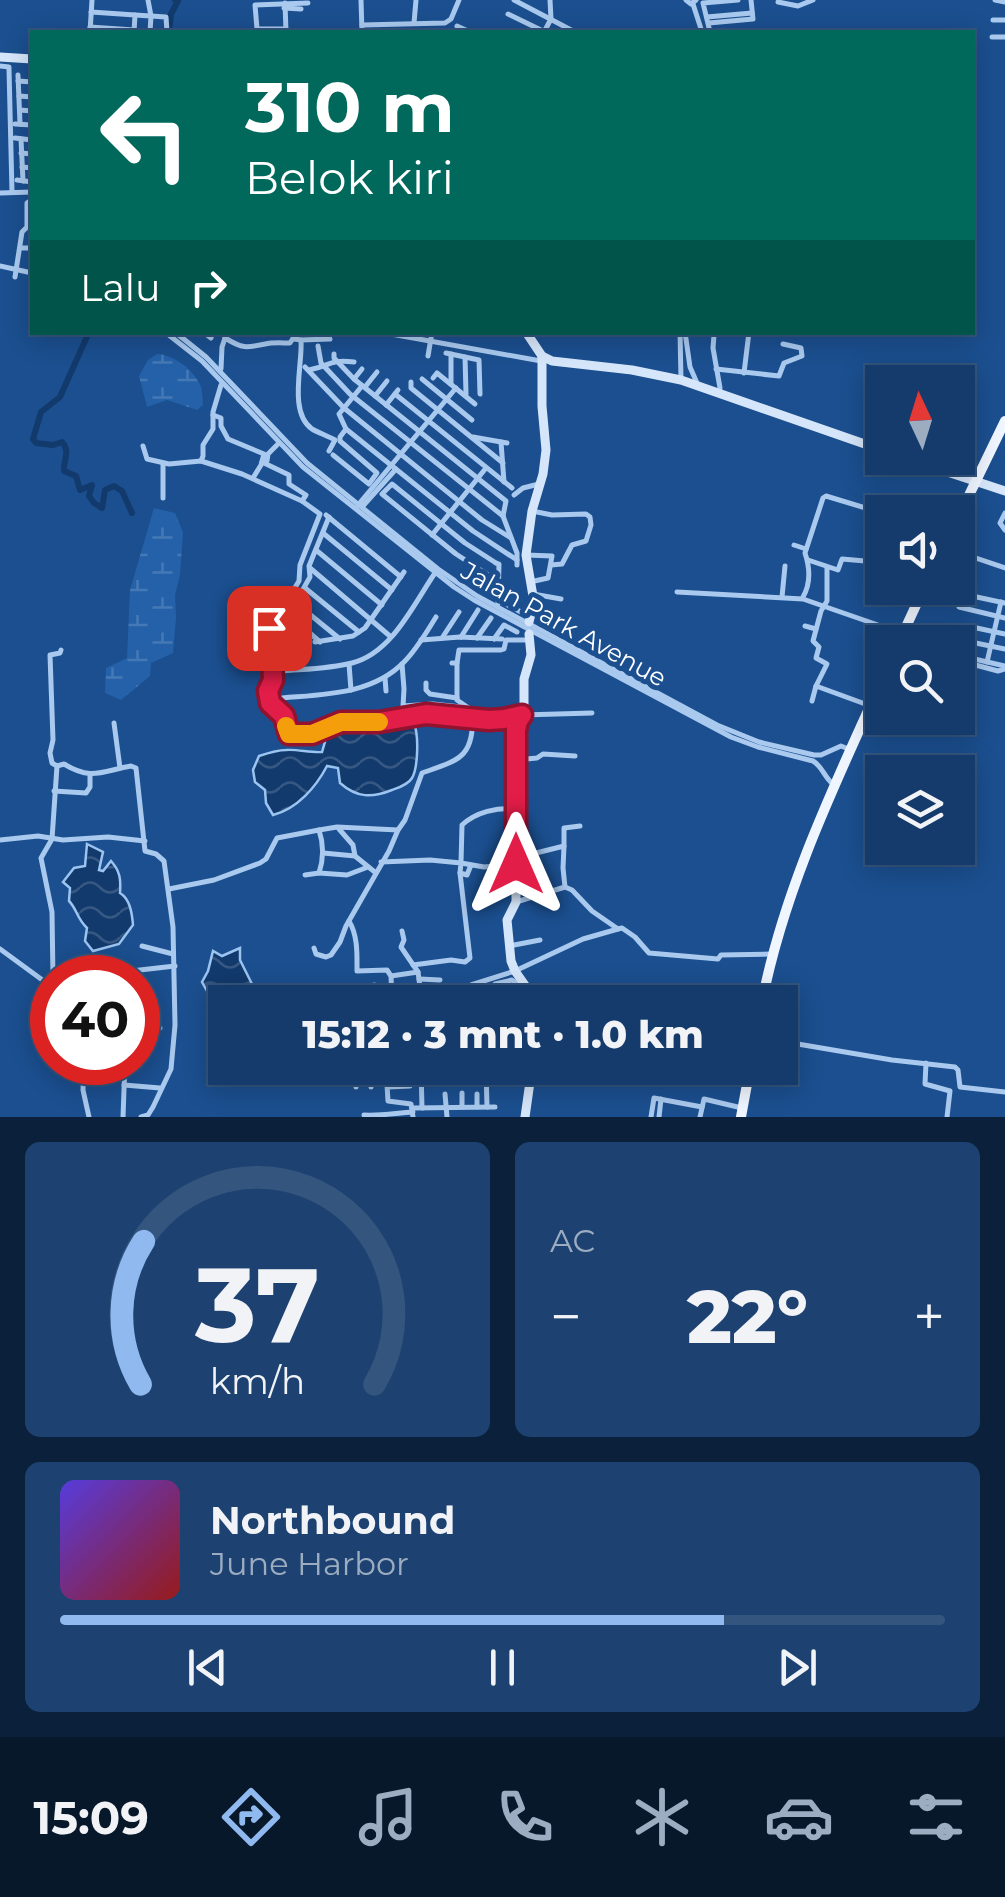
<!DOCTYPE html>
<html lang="id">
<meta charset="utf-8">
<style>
:root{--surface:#143b6b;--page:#1d4271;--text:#f1f3f6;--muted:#9dadc1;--line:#33557e;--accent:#90b9f0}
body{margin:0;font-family:Montserrat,sans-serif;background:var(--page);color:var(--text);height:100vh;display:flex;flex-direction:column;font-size:38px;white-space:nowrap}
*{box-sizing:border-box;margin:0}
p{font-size:32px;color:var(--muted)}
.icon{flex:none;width:55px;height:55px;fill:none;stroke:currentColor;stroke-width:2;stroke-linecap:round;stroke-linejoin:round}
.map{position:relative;height:1117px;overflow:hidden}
.sheet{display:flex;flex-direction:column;gap:25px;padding:25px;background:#0b203b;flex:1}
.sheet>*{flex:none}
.guide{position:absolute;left:30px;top:30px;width:945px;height:305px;border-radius:0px;box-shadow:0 5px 25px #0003,0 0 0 2px var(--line);background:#00695c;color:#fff;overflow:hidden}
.needle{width:65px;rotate:356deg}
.fabs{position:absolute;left:865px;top:365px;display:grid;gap:20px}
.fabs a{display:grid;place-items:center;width:110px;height:110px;border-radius:0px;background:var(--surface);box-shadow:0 5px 25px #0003,0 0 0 2px var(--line);font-size:50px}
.speed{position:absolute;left:30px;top:955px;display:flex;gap:20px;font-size:50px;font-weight:700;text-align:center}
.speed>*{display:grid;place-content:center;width:130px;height:130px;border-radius:50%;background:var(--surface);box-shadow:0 5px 25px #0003,0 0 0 2px var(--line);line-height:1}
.speed .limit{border:15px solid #d22;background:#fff;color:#111}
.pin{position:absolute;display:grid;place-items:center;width:85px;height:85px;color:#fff;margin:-42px;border-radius:20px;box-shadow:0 5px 15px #0006}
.me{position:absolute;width:110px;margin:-55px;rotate:0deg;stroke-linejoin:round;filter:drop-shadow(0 0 8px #0008)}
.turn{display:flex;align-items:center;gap:35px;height:210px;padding:0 50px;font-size:45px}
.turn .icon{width:130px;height:130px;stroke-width:2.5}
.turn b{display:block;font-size:70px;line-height:85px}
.then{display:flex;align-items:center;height:95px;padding:0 50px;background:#0003;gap:20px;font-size:38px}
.big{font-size:75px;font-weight:800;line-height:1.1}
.sheet .widget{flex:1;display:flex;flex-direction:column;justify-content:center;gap:15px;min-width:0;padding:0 35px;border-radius:15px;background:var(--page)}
.sheet .dial{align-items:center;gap:0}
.dial svg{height:260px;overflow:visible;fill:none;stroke:var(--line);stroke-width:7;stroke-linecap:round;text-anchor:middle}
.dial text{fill:var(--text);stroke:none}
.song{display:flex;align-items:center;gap:30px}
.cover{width:120px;height:120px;border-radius:15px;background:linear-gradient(135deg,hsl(250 70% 55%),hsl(0 70% 35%))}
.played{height:10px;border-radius:5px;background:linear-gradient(90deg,var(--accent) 75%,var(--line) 75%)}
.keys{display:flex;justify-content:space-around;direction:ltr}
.heat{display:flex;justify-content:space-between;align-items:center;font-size:55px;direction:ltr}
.sheet .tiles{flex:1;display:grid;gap:25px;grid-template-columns:1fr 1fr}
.widget:last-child{grid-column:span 2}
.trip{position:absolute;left:208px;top:985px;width:590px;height:100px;border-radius:0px;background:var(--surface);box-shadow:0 5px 25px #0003,0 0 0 2px var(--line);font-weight:800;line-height:100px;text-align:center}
.dock{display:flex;height:160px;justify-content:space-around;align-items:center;background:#08182b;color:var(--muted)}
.dock .icon{width:70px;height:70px}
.dock .current{color:var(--accent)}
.dock b{font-size:45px;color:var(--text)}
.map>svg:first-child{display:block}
.wetland{fill:url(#wetland-marsh)}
.water{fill:url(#water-waves);stroke:#9cc4f0;stroke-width:2.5}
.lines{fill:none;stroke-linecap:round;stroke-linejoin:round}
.river{stroke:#123a6d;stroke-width:6}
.street{stroke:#a9c9ee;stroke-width:5}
.secondary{stroke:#d6e6fa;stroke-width:9}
.primary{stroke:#f0f6ff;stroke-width:10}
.route-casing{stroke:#92132f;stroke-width:25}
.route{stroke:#e11d48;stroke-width:18}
.slow{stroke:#f59e0b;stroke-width:18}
.labels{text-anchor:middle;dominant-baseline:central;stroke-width:10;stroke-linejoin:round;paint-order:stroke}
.street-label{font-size:25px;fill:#fff;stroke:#1b4f8f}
</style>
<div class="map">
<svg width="1005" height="1117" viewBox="0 0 1005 1117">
<defs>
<pattern id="wetland-marsh" width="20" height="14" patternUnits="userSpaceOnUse" patternTransform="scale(2.5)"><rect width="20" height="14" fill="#2461a8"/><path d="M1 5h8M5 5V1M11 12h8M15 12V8" fill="none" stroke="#4579b5"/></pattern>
<pattern id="water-waves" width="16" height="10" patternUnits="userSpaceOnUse" patternTransform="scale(2.5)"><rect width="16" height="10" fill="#123a6d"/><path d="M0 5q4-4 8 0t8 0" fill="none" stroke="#365883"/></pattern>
</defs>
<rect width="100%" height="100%" fill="#1b4f8f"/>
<g class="wetland">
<path d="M 157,354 C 173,355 190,367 198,381 C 203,387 202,397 203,405 L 197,410 L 167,400 L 147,407 L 139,376 L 148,360 Z"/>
<path d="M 154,508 L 175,513 L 183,532 L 180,575 L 175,595 L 176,617 L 173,653 L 151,663 L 150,676 L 121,700 L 105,693 L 106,668 L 127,658 L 130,590 Z"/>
</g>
<g class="water">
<path d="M 407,723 L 414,724 C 419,735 418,768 412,778 C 408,785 398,788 392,790 C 372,798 357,798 340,783 L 338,768 L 327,766 C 316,787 297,809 273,815 L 266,803 L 265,790 L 255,782 L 253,770 L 259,756 C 268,753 277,750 286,750 C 298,749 310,753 322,752 L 327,735 C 347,726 382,728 407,723 Z"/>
<path d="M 87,844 L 103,852 L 99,870 L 103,871 L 111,861 C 120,871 121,879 120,893 C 130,899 132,913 133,925 L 119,944 L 93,951 L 85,941 L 87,928 C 77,919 77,909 69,901 L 70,888 L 63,882 L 74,868 L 85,866 Z"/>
<path d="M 240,948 L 240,960 L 253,986 L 237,997 L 207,991 L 202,982 L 208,971 L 213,951 L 222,956 Z"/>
</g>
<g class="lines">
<g class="river">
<path d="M 169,32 L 171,14 L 178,1 L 175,0"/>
<path d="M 89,332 L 60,397 L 41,412 L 33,439 L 36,443 L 53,445 L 62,442 C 71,452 63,460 64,471 L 76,476 L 80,490 L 92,485 L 89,496 L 94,503 L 102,508 L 105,490 L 114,486 L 122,491 L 132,513"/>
</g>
<g class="street">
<path d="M 148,0 L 151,16 L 150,32"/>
<path d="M 361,0 L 362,32"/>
<path d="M 514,0 L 573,31"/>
<path d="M 686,0 L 691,4 L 696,0"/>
<path d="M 995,0 L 1005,2"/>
<path d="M 778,2 L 798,6 L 813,0"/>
<path d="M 285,3 L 286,32"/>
<path d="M 693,4 L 702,32"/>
<path d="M 284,8 L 301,9"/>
<path d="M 91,12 L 135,15 L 134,32"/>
<path d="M 508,14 L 545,32"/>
<path d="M 135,15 L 166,17 L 167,32"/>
<path d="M 707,17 L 752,13"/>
<path d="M 993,20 L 1005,20"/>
<path d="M 414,23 L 416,0"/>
<path d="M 709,23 L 753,19 L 751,0"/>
<path d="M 362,25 L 445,23 L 451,19 L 459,0"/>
<path d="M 457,26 L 470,32"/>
<path d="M 90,27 L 134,30"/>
<path d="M 285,29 L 257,29 L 255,5 L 308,3"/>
<path d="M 90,32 L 92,0"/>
<path d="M 544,32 L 551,19 L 550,0"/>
<path d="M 710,32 L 703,3 L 738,0"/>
<path d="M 992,37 L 1005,37"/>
<path d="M 0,66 L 9,67 L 9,69 L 12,192"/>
<path d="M 18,75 L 20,124"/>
<path d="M 18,81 L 32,82"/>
<path d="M 19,96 L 32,97"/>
<path d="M 20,110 L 32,111"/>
<path d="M 15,124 L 32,125"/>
<path d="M 15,138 L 32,140"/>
<path d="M 21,139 L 23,181"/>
<path d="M 21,153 L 32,154"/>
<path d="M 22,167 L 32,168"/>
<path d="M 17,180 L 32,182"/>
<path d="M 0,193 L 32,192"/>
<path d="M 20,248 L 32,248"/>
<path d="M 0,266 L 32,273"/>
<path d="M 15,277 L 22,232 L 27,227 L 27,203 L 32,200"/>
<path d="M 165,332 L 202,361 L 303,467 L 454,587 L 474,600 L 731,737 L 758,747 L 813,761 C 823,767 824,777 833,784"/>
<path d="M 175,332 L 206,357 L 307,463 L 438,569 L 477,596 L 717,725 L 759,742 L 814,755 L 821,755 L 841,746 L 851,750"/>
<path d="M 380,332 L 541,361"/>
<path d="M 680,332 L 681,379"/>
<path d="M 685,332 L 690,367 L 697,383"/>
<path d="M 206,334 L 211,338 L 212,332"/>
<path d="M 714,335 L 713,348 L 720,388 L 719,393"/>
<path d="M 225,338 C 243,349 246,348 265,344 C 273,342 282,343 290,343 L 297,332"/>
<path d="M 294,339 L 301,340 C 303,364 288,412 312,429 C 319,433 328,436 335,440 L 329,451"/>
<path d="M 301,340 L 330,339"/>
<path d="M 318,346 L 321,363 L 350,394 L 503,516"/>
<path d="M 446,353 L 479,360 L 480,394"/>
<path d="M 334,354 L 334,358 L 354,379 L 506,501 L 503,516"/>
<path d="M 451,354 L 451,384"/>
<path d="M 428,356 L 432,332"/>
<path d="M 465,357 L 466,394"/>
<path d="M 305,367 L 344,408 L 482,520 L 511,538"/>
<path d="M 221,369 L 222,347 L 227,332"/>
<path d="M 716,369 L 779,376 L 784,363 L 802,356 L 801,348 L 783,344"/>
<path d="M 309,370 C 331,366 328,359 354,362"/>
<path d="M 744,373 L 749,332"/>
<path d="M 433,378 L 437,373 L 475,404"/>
<path d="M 354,379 L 362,369"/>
<path d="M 422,379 L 472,420"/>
<path d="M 411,382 L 411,388 L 503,463"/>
<path d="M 362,386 L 339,414 L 346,429 L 473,531 L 517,560"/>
<path d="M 365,387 L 377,372"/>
<path d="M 395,394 L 512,488"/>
<path d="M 375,396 L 387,381"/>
<path d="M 386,405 L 398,390"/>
<path d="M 213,415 L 221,418 L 221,426 L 228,439 L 264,454 L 261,465 L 253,478"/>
<path d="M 473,437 L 507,443"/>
<path d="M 501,442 L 504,482"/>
<path d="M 143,446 L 147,459 L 169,464 L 201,461 L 242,474 L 302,501 L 320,514 L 300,565 L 299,581 L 283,607 L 275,612 L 269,627 L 276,635 L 272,659 L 273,680 L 268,691 L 270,703 L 284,716 L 289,734 L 312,734 L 341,722 L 379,722 L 426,715 L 489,720 L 504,719 L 522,715 L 592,713"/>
<path d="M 333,455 L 369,484 L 377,473 L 340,441 L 340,437 L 346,429"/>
<path d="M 201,461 L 203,456 L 203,445 L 213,429 L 213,412 L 221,385"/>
<path d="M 267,461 L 268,454 L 279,443"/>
<path d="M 262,462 L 289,475 L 289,484 L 306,495 L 302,501"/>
<path d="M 163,463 L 163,498"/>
<path d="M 514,495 L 523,488 L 539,484"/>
<path d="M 358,505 L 456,388"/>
<path d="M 362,507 L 396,469"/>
<path d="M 532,511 L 552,515 L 586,514 L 590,517 L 591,525 L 586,541 L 572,545 L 562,564 L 551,565"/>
<path d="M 877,511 L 867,538 L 870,547 L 878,542"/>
<path d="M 1005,513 L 1000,523 L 1005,530"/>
<path d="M 326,515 L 401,577"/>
<path d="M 503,516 L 517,553 L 517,565"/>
<path d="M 323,533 L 392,590"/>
<path d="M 432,535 L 486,468"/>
<path d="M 794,545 L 806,549"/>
<path d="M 316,550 L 382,605"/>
<path d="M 958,552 L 1005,568"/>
<path d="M 526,555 L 552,556 L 548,578 L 530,582"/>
<path d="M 808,560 L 838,570 L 842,559 L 865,561 L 870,547"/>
<path d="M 496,563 L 465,543 L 392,484 L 382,494 L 456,554 L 499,582"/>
<path d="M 496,563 L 499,564 L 498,604"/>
<path d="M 310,568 L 391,637"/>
<path d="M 827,568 L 827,601 L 821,611 L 813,641 L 819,647 L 816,658 L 827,664 L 816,686 L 868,705"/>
<path d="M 305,588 L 359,632"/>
<path d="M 513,592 L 514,609"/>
<path d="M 677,592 L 803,599 L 901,633"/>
<path d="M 533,594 L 561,599"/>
<path d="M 972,596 L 1005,603"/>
<path d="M 782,597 L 785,566"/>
<path d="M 803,597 C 811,583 810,568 805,553 L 823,498 L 826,496 L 882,513"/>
<path d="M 500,601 L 521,612 L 528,611 L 529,606"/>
<path d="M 297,604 L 340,639"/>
<path d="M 959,607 L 1005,618"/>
<path d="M 290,612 L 310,577 L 309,566 L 329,517"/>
<path d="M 805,626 L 816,629"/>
<path d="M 972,627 L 1005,634"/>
<path d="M 304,628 L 320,642"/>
<path d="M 235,636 L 245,616 L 270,624"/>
<path d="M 461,637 L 478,610"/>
<path d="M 442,638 L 459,612"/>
<path d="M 477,638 L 491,618"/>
<path d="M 494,639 L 504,625 L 517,632"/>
<path d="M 421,640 L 460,637 L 502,639"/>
<path d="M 966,641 L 1005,649"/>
<path d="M 315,642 L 353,636 L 365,628 L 404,572"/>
<path d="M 970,658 L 1005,666"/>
<path d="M 987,662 L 1001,602"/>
<path d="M 452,663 L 457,663 L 459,650 L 501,650 L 504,649 L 506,640 L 528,640"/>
<path d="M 968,663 L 998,671 L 1005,669"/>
<path d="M 349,664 L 351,690"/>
<path d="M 402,664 L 404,689 L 403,706 L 433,704 L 461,707"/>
<path d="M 281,671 C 304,669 329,669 352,663 C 392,653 413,605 435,573"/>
<path d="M 385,678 L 386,691"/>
<path d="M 426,683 L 426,690 L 430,694 L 457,698"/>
<path d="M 272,699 C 317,694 370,697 404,662 C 417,649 426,633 436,617"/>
<path d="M 812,701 L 816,686"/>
<path d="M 114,723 L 120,768"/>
<path d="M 516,760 L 537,758 L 543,754 L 575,756"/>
<path d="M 57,766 L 64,764 C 92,781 102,771 131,766 L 136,768 L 145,851 L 156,854 L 164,861 L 173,927 L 175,1025 L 171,1069 L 153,1107 L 148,1115 L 141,1117"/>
<path d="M 54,791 L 86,793 L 90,787 L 90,775"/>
<path d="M 339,829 L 353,845 L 355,856"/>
<path d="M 319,830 L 337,827 L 398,830"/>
<path d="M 0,840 L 38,836 L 63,840 L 108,837 L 145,841"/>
<path d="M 564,846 L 564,828 L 580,826"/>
<path d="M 323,853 L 355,856 L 376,873"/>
<path d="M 516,858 L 564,846 L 563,868 L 565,887 L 516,902"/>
<path d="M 381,862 L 430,860 L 461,863 L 460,873 L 467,875 L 471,865"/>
<path d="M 515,864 L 484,867 L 461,863 L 462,825 C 476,812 497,807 517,809"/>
<path d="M 319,873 L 347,875 L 368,867"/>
<path d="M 565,887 L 572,890 L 592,911 L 618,929 L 622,928 L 635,937 L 649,953 L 718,959 L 721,955 L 772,954"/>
<path d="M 169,889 L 214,880 L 260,863 L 266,859 L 277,838 L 319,830 C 324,845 324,858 319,873 L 305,875"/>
<path d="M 349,921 C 358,936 357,954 357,971 L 387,970 L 391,976 L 392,1002"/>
<path d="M 142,946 L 173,954"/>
<path d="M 509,946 L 540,940"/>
<path d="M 314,948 L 316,954 L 326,957 L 331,955 L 340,942 L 346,926 L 389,851 L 398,830 L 405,820 L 422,773 C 462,759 473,758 473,711 L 457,700 L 457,663"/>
<path d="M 0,949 L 41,979 L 52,983"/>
<path d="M 413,965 L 451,960 L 465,962 L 470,958 L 460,873"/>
<path d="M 418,972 L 422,1002"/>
<path d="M 391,976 L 418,972 L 401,947 L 404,940 L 402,931"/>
<path d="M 53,978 L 52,912 L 41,858 L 52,839 L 57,766 L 52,763 L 50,753 L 53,740 L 50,655 L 60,653 L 61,650"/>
<path d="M 70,978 L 175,966"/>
<path d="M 419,979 L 440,980"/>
<path d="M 484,985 L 484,1002"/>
<path d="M 471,989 L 472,1002"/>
<path d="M 459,995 L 459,1002"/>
<path d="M 371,1002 L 374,985"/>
<path d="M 428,1002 L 471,985 L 515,971 L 583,939 L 618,929"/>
<path d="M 496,1002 L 495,984 L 512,980 L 515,982 L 524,1002"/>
<path d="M 509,1002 L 509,994 L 519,990"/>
<path d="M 780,1041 L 892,1060 L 955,1067 L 958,1070 L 960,1087 L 1005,1092"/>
<path d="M 138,1048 L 141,1027 L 160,1028"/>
<path d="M 84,1062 L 83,1090 L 89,1117"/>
<path d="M 926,1063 L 925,1084 L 950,1091 L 947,1117"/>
<path d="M 356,1068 L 356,1087"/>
<path d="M 371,1068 L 371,1087"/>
<path d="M 386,1068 L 388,1101 L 411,1104 L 413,1117"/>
<path d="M 421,1068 L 422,1108"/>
<path d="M 486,1068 L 487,1107"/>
<path d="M 386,1072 L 412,1074 L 410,1086 L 388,1087"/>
<path d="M 338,1074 L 350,1068"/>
<path d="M 486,1078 L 498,1077"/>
<path d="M 124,1085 L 160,1088"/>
<path d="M 462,1093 L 462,1106"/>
<path d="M 445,1094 L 447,1117"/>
<path d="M 477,1107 L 477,1094"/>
<path d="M 413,1108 L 495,1107"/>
<path d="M 364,1115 C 381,1116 396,1113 413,1112"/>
<path d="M 123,1117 L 125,1062"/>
<path d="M 651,1117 L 654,1098 L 702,1107"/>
<path d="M 659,1117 L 661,1099"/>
<path d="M 700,1117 L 704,1099 L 742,1108"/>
</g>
<g class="secondary">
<path d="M 0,57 L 32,59"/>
<path d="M 526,332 L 542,356 L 552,361 L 632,370 L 681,380 L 882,450"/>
<path d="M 905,458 L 1005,491"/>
<path d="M 529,622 L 534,602 L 526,555 L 532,511 L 543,474 L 546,450 L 542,406 L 542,356"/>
<path d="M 529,634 L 531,655 L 524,679 L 524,710 L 516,725 L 516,902 L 507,920 L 511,961 L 515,971 L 527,988 L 533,1002"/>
<path d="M 525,1117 L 532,1068"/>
</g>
<g class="primary">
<path d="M 958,518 L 1005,421"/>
<path d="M 899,642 L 924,588"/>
<path d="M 762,1002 C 784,889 835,784 882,680"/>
<path d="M 741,1117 L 750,1068"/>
</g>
</g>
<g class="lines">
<g class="route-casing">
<path id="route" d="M 269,628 L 276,635 L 272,660 L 273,680 L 268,691 L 270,703 L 284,716 L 289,734 L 312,734 L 341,722 L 379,722 L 426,714 L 489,720 L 504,719 L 522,715 L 518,721 L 516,730 L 516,864"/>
</g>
<use href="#route" class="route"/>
<path class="slow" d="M 286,726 L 289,734 L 312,734 L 341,722 L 379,722"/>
</g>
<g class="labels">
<g class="street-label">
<text transform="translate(564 624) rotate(29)">Jalan Park Avenue</text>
</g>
</g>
</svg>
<div class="fabs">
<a><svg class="needle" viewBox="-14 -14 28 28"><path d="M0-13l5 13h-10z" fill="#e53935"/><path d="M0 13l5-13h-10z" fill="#9dadc1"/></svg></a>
<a><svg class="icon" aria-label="sound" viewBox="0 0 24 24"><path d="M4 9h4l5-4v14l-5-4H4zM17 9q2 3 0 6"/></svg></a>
<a><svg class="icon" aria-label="search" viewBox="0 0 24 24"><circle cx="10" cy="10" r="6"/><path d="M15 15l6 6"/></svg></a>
<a><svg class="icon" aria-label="layers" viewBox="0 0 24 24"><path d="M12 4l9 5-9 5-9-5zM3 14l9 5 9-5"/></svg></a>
</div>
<div class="speed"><div class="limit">40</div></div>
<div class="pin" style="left:269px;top:628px;background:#d93025"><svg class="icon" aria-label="arrive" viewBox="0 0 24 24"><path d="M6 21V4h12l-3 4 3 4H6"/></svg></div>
<svg class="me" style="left:516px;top:864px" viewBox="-20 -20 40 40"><path d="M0-17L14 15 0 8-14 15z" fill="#e11d48" stroke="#fff" stroke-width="4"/></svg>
<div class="trip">15:12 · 3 mnt · 1.0 km</div>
<div class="guide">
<div class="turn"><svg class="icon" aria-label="left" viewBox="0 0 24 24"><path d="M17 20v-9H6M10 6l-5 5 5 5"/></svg><div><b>310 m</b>Belok kiri</div></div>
<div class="then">Lalu<svg class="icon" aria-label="right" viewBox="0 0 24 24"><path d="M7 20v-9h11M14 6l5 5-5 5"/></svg></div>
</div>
</div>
<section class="sheet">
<div class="tiles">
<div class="widget dial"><svg viewBox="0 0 100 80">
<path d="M14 69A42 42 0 1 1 86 69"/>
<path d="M14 69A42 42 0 0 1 15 25" stroke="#90b9f0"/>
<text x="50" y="56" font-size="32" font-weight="700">37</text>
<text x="50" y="72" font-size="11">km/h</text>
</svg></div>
<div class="widget"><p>AC</p>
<div class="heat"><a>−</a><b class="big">22°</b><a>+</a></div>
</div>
<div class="widget">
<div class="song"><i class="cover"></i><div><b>Northbound</b><p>June Harbor</p></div></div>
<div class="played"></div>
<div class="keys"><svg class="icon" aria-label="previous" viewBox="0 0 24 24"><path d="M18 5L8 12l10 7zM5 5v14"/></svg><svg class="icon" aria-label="pause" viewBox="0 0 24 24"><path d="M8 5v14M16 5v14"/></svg><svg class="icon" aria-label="next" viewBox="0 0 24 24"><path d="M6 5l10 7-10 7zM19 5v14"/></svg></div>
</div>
</div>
</section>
<nav class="dock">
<b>15:09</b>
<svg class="icon current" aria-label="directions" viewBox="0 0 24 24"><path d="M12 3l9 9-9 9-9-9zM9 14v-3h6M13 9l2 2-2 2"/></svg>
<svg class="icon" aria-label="music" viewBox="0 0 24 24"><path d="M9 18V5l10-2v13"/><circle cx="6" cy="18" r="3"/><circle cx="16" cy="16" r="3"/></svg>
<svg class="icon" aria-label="phone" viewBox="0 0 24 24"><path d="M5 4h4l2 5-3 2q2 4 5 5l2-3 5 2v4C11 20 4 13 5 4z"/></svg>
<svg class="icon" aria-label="climate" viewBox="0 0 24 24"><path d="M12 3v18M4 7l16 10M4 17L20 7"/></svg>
<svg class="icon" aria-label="car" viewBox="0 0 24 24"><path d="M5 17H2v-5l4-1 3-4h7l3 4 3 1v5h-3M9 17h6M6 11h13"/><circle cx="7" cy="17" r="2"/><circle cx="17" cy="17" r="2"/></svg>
<svg class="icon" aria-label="filters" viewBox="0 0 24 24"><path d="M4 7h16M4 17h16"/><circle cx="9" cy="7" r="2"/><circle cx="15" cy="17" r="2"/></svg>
</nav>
